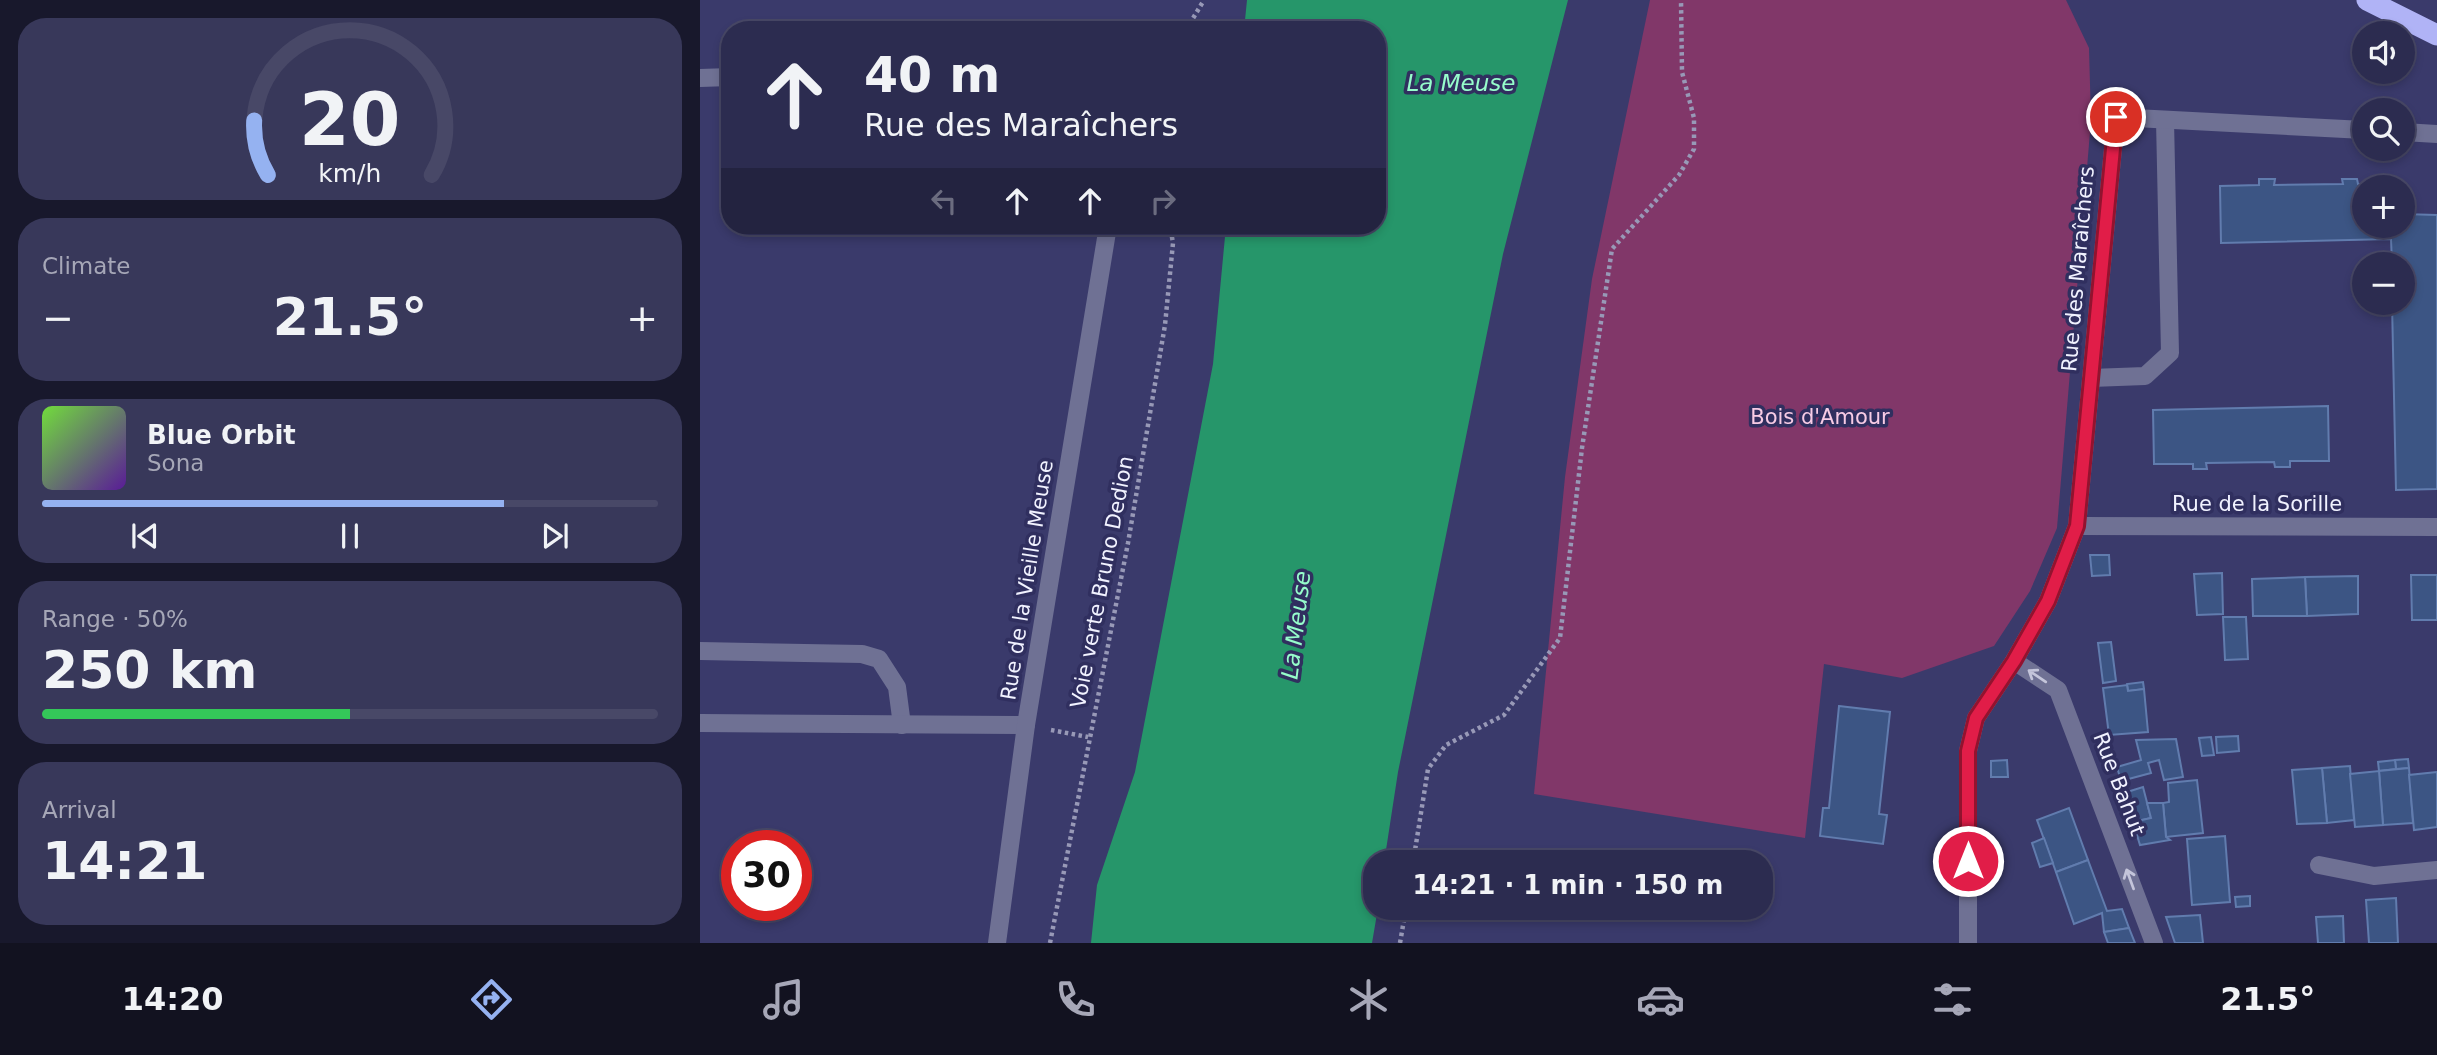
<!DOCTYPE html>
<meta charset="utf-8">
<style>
:root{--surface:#2c2c50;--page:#38385a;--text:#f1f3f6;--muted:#a6a7b7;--line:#484867;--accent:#95b2f1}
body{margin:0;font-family:"DejaVu Sans",sans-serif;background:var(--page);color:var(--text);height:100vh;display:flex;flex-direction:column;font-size:26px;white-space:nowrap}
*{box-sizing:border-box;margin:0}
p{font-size:23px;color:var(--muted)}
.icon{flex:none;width:38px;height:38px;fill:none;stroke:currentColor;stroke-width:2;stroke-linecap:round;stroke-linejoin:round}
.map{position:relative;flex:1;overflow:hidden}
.details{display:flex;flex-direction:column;gap:18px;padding:18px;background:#18182c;width:700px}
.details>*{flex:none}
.hud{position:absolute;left:21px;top:21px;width:665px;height:214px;border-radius:28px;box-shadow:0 4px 10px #0003,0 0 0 2px var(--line);background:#2c2c50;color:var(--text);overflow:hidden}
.buttons{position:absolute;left:1652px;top:21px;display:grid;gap:14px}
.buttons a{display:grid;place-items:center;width:63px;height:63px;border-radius:50%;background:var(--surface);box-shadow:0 4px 10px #0003,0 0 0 2px var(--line);font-size:35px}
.speed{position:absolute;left:21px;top:830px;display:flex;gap:14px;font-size:35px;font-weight:700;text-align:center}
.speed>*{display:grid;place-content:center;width:91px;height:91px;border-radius:50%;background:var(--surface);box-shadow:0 4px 10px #0003,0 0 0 2px var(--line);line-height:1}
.speed .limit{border:10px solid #d22;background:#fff;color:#111}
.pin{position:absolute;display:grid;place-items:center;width:60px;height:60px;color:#fff;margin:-30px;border:4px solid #fff;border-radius:50%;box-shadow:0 2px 7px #0007}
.me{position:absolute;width:77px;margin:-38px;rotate:0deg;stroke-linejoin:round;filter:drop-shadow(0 0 5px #0008)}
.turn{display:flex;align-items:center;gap:24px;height:147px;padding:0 28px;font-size:32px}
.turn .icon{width:91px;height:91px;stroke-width:2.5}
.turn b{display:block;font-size:49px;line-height:60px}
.lanes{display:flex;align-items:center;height:66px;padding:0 28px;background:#0003;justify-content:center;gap:35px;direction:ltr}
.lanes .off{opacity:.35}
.big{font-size:52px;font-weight:800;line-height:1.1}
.details .widget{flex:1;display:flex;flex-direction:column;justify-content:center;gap:10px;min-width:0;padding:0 24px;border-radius:28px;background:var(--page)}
.details .dial{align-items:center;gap:0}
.dial svg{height:182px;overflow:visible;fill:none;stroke:var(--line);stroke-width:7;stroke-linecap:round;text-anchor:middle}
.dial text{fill:var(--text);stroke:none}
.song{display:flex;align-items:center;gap:21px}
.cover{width:84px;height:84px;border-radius:10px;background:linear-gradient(135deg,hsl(100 70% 55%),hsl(270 70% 35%))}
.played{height:7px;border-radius:4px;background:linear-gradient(90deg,var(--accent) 75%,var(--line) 75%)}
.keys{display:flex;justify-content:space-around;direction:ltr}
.heat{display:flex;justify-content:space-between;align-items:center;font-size:38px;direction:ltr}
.charge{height:10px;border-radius:5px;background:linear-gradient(90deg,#34c759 50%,var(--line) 0)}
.trip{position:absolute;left:663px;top:850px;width:410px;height:70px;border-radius:28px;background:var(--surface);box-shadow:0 4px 10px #0003,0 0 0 2px var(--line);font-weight:800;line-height:70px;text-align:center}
.menu{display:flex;height:112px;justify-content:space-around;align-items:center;background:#121220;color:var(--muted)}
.menu .icon{width:49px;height:49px}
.menu .on{color:var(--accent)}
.menu b{font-size:32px;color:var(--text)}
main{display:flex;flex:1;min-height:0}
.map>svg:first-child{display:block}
.green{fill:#813769}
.water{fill:#26966a}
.building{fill:#3c5584;stroke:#617cae;stroke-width:2}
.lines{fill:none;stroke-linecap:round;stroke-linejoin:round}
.path{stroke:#9899b7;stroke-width:4.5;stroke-dasharray:3.5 3.5;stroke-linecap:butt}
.lane{stroke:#6f7194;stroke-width:18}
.street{stroke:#6f7194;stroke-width:18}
.highway{stroke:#b0b3f6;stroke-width:21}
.oneway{stroke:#c4c5da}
.route-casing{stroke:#92132f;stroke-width:18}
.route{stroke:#e11d48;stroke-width:12}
.labels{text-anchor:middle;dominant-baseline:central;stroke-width:7;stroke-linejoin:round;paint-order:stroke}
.street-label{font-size:21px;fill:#f1f2ff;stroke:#302f5f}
.park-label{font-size:21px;fill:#f7cbe5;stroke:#302f5f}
.water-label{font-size:23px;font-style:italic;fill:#96fdcb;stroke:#302f5f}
</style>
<main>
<section class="details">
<div class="widget dial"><svg viewBox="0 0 100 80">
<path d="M14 69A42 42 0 1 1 86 69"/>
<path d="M14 69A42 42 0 0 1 8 45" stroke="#95b2f1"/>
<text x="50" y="56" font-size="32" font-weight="700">20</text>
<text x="50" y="72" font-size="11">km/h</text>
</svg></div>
<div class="widget"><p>Climate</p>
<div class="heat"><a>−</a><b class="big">21.5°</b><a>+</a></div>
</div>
<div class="widget">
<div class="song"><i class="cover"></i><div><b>Blue Orbit</b><p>Sona</p></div></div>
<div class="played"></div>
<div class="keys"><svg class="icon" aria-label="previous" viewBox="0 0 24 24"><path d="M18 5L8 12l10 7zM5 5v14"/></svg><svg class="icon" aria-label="pause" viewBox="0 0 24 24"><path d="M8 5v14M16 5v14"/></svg><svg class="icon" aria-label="next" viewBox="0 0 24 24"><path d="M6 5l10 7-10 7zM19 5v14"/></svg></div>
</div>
<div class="widget"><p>Range · 50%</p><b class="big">250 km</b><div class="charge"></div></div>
<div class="widget"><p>Arrival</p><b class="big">14:21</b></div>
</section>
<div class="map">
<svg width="1737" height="943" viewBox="0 0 1737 943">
<rect width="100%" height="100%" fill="#3a3a6b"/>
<path class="green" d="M 950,0 L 1366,0 L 1389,48 L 1391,120 L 1357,528 L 1330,591 L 1294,646 L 1202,678 L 1124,664 L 1105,838 L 834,794 L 865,477 L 892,279 Z"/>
<path class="water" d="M 547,0 L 868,0 L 803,254 L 698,772 L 684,863 L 676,863 L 678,908 L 672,943 L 391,943 L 397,885 L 435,772 L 513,364 L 526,226 L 677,226 L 677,30 L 544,30 Z"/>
<g class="building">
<path d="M 1559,179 L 1575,179 L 1574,185 L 1643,184 L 1642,179 L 1657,179 L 1658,184 L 1690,183 L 1690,187 L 1664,187 L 1664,226 L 1703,226 L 1703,214 L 1737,215 L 1737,489 L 1696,490 L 1692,303 L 1703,303 L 1703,264 L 1692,264 L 1691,239 L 1521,243 L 1520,186 L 1559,185 Z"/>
<path d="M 1628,406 L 1629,461 L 1590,461 L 1590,467 L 1575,467 L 1574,462 L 1506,463 L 1507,469 L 1493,469 L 1493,464 L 1454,464 L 1453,410 Z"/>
<path d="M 1390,555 L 1409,555 L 1410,575 L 1392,576 Z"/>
<path d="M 1522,573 L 1523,614 L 1497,615 L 1494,574 Z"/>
<path d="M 1711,575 L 1737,575 L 1737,620 L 1712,620 Z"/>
<path d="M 1658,576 L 1658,614 L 1607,616 L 1605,577 Z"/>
<path d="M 1605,577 L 1607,616 L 1553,616 L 1552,579 Z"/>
<path d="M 1523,617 L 1546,617 L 1548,659 L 1525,660 Z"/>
<path d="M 1411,642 L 1416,681 L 1403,683 L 1398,643 Z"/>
<path d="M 1443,682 L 1444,689 L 1428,691 L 1427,684 Z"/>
<path d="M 1427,685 L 1428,691 L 1444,689 L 1448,732 L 1409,735 L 1403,688 Z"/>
<path d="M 1139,706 L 1190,712 L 1179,814 L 1187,815 L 1183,844 L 1120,836 L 1123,808 L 1129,808 Z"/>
<path d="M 1538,736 L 1539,751 L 1517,753 L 1516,737 Z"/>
<path d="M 1511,737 L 1514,755 L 1502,756 L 1499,738 Z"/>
<path d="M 1476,739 L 1483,777 L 1464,780 L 1459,760 L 1448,763 L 1451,773 L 1421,781 L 1417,767 L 1441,760 L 1436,740 Z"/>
<path d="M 1708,759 L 1709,768 L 1696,769 L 1695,760 Z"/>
<path d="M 1307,760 L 1308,777 L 1291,777 L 1291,761 Z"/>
<path d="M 1695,760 L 1696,769 L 1679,771 L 1678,762 Z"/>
<path d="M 1650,766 L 1654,820 L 1627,823 L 1622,768 Z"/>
<path d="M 1622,768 L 1627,823 L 1597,824 L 1592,770 Z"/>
<path d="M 1709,768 L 1713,823 L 1683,825 L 1679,771 Z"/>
<path d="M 1679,771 L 1683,825 L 1655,827 L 1650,774 Z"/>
<path d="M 1737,772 L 1737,827 L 1714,830 L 1709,775 Z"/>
<path d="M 1497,780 L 1503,833 L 1466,837 L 1463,803 L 1469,802 L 1468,783 Z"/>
<path d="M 1443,787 L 1451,818 L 1433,822 L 1424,793 Z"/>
<path d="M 1447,803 L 1463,803 L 1466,837 L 1470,840 L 1440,845 L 1433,822 L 1451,818 Z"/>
<path d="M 1369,808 L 1388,860 L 1356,872 L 1337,820 Z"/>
<path d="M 1525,836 L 1530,902 L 1492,905 L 1487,839 Z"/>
<path d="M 1344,838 L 1353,863 L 1340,867 L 1332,843 Z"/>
<path d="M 1388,860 L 1407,911 L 1422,909 L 1429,928 L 1404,932 L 1402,913 L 1374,924 L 1356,872 Z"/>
<path d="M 1550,896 L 1550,906 L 1536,907 L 1535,897 Z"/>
<path d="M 1696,898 L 1698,943 L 1669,943 L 1666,900 Z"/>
<path d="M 1500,915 L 1503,943 L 1475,943 L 1466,917 Z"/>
<path d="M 1643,916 L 1644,943 L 1618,943 L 1616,917 Z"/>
<path d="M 1429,928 L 1435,943 L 1408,943 L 1404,932 Z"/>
</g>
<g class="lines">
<g class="path">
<path d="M 486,30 L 504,0"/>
<path d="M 351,730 L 388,737"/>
<path d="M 713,863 L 728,769 L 746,745 L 804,715 L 860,638 L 882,448 L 912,249 L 979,175 L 994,149 L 994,118 L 982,72 L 981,0"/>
<path d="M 350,943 L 428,543 L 465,325 L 473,243 L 470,226"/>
<path d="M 700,943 L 706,908"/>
</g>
<g class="lane">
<path d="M 0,78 L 30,77"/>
<path d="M 1391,378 L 1445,376 L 1470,353 L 1465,120"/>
<path d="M 0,651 L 162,654 L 179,659 L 197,687 L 202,725"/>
<path d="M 0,723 L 326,725"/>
<path d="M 297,943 L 326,725 L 408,226"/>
</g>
<g class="street">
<path d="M 1703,132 L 1737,134"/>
<path d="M 1377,526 L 1737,527"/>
<path d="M 1314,661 L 1358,690 L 1454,943"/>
<path d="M 1619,865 L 1674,876 L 1737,870"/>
<path d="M 1268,943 L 1268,751 L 1276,718 L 1314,661 L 1348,601 L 1377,526 L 1416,117 L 1664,130"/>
</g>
<path class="highway" d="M 1667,0 L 1737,35"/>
</g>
<defs><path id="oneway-shaft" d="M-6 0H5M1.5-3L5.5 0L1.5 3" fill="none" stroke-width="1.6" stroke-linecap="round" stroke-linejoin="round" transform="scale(1.75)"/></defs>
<g class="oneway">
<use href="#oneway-shaft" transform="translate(1337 676) rotate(-146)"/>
<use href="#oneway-shaft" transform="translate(1430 879) rotate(-110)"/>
</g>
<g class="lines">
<g class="route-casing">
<path id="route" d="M 1268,861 L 1268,751 L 1276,718 L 1314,661 L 1348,601 L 1377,526 L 1416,117"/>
</g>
<use href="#route" class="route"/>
</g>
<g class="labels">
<g class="street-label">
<text transform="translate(1378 269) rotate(-85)">Rue des Maraîchers</text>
<text x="1557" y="504">Rue de la Sorille</text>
<text transform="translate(327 580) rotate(-81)">Rue de la Vieille Meuse</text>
<text transform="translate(402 582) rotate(-79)">Voie verte Bruno Dedion</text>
<text transform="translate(1419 784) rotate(69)">Rue Bahut</text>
</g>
<g class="park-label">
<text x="1120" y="417">Bois d'Amour</text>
</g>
<g class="water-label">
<text x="761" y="83">La Meuse</text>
<text transform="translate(596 625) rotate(-83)">La Meuse</text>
</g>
</g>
</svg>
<div class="buttons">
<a><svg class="icon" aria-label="sound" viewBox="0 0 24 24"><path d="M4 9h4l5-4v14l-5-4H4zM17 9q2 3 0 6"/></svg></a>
<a><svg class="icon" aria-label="search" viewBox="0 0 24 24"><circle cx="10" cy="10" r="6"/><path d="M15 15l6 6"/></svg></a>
<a>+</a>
<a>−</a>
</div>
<div class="speed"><div class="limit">30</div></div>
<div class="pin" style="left:1416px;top:117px;background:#d93025"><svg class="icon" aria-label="arrive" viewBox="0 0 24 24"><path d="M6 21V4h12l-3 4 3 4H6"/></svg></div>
<svg class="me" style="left:1268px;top:861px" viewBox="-20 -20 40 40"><circle r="17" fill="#e11d48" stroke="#fff" stroke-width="3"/><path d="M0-11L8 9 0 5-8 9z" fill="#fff"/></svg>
<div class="trip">14:21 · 1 min · 150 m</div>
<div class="hud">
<div class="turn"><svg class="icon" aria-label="ahead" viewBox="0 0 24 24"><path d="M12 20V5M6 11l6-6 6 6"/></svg><div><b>40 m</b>Rue des Maraîchers</div></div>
<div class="lanes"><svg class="icon off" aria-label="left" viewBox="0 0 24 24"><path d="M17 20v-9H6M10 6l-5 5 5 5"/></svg><svg class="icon" aria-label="ahead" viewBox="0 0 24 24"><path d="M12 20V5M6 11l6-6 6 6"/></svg><svg class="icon" aria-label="ahead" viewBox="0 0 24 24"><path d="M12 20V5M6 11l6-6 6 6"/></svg><svg class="icon off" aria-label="right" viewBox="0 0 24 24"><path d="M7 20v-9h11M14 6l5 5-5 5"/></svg></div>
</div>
</div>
</main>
<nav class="menu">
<b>14:20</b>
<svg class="icon on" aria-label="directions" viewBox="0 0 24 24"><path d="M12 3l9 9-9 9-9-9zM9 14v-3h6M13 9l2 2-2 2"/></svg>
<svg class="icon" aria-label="music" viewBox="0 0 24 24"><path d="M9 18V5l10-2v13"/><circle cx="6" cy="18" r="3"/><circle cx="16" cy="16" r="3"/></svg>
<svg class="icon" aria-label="phone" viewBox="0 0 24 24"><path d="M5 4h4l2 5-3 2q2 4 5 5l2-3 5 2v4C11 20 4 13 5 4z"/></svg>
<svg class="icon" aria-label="climate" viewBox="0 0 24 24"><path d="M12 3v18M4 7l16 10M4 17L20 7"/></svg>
<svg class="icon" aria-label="car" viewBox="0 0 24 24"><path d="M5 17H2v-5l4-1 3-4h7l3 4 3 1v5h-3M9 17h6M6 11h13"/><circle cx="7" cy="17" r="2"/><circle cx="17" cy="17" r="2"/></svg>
<svg class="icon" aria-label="filters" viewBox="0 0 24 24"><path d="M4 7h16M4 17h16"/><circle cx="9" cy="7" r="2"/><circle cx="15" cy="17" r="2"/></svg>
<b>21.5°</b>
</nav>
